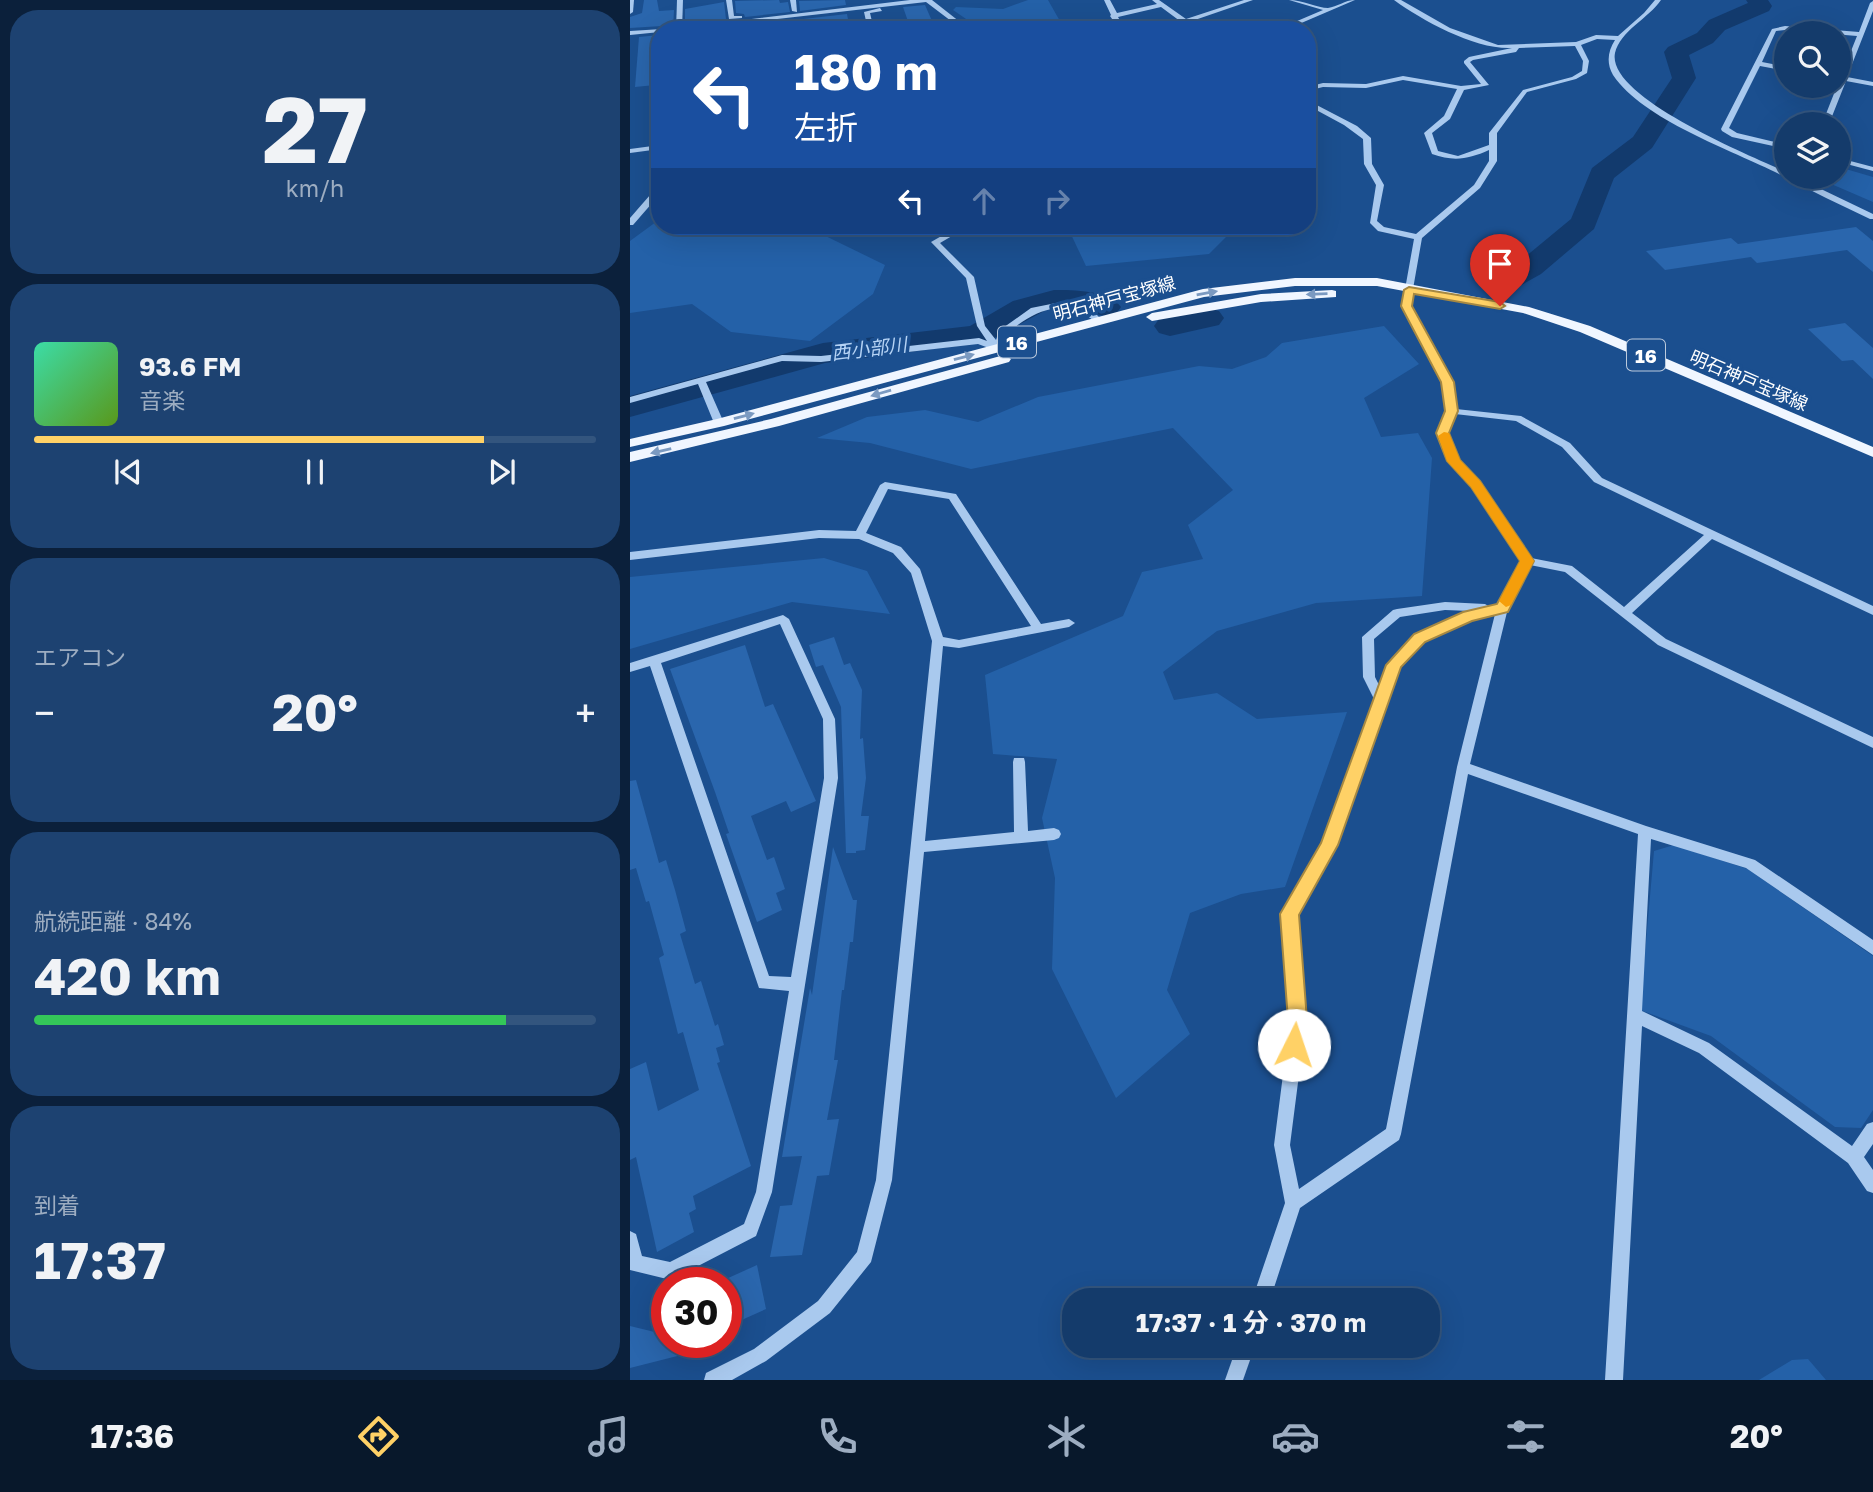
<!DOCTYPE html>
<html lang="ja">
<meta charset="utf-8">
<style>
:root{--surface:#143b6b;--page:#1d4271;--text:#f1f3f6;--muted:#9dadc1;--line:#33557e;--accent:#ffd166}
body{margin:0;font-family:"Golos Text","Noto Sans JP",sans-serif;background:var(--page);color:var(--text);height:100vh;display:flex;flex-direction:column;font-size:26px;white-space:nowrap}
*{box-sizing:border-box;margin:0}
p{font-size:23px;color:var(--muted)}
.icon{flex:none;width:38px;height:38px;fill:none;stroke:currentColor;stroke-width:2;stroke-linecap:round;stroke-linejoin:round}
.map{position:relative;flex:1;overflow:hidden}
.sheet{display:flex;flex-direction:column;gap:10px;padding:10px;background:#0b203b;width:630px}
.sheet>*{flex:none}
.guide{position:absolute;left:21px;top:21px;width:665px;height:214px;border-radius:28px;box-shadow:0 7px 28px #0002,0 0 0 2px var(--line);background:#1a4fa0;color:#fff;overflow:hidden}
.fabs{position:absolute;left:1144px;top:21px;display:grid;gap:14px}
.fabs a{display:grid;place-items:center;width:77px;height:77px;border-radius:50%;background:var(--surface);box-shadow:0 7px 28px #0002,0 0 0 2px var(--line);font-size:35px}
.speed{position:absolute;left:21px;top:1267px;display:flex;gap:14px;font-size:35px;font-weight:700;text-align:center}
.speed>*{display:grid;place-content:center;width:91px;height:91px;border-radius:50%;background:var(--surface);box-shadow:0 7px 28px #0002,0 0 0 2px var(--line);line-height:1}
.speed .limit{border:10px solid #d22;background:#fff;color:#111}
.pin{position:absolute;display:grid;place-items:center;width:60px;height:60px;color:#fff;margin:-72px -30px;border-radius:50% 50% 50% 0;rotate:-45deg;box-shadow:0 0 7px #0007}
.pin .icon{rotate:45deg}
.me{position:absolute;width:77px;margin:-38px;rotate:4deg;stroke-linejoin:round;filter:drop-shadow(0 0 5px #0008)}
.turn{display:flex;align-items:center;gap:24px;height:147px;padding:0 28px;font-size:32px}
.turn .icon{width:91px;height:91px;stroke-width:2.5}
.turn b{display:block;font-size:49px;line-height:60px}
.lanes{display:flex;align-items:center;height:66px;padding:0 28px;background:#0003;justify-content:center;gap:35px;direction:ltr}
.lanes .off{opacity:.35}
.big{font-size:52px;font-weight:700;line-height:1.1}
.sheet .widget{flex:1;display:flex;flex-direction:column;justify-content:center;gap:10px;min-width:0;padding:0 24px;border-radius:28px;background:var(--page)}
.sheet .dial{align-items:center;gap:0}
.dial b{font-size:91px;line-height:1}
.song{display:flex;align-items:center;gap:21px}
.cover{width:84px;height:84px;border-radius:10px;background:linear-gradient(135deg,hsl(160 70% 55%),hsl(90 70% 35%))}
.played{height:7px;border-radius:4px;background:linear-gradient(90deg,var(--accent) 80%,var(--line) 80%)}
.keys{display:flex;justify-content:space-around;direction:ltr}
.heat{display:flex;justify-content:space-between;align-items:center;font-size:38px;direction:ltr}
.charge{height:10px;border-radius:5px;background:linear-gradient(90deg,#34c759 84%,var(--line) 0)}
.trip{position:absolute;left:432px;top:1288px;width:378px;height:70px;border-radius:28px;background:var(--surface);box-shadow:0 7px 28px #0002,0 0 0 2px var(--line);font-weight:700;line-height:70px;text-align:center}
.dock{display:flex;height:112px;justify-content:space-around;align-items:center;background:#08182b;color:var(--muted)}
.dock .icon{width:49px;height:49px}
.dock .active{color:var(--accent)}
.dock b{font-size:32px;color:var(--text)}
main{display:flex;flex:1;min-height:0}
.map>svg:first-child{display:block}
.green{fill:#2461a8}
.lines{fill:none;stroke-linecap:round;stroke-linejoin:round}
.river{fill:#123a6d;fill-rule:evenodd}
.building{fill:#2a66ad}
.minor{fill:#a9c9ee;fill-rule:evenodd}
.major{fill:#f0f6ff;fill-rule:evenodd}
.oneway{fill:#7b9ac1}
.route{fill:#ffd166;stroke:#a68842;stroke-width:2}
.slow{fill:#f59e0b}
.labels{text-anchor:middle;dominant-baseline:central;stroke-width:7;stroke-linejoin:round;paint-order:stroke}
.far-street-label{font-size:18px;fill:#fff;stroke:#1b4f8f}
.shield{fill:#1b4f8f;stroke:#bbcadd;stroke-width:2}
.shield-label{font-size:19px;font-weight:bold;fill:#fff}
.far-water-label{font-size:19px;font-style:italic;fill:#b5d3f5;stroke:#1b4f8f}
</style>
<main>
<section class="sheet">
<div class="widget dial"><b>27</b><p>km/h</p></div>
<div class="widget">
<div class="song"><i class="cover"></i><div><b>93.6 FM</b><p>音楽</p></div></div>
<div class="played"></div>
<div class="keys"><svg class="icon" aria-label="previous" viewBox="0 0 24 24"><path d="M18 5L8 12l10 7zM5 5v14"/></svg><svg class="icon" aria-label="pause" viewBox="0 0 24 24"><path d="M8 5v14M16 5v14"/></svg><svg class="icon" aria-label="next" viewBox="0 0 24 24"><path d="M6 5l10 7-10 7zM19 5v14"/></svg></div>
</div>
<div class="widget"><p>エアコン</p>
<div class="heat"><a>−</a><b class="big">20°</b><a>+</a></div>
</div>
<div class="widget"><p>航続距離 · 84%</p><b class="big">420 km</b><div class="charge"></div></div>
<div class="widget"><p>到着</p><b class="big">17:37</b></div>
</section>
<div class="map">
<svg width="1243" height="1380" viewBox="0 0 1243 1380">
<rect width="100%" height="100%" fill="#1b4f8f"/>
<g class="green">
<path d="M 398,0 L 418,0 L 435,30 L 343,30 L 339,21 L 323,10 L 326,7 L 373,9 Z"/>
<path d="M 1209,167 L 1243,177 L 1243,202 L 1185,177 L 1209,177 Z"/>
<path d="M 30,219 L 30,226 L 175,226 L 255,265 L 243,294 L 180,341 L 101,332 L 62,304 L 0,313 L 0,241 Z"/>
<path d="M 437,226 L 607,226 L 579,254 L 456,266 Z"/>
<path d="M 754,326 L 789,364 L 734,398 L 751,437 L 788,433 L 802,458 L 792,596 L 686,603 L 587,631 L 533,672 L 544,700 L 587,693 L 627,719 L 717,712 L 655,887 L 611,894 L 560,913 L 537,990 L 560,1034 L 486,1098 L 422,969 L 425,878 L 412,818 L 427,759 L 363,754 L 355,675 L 493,616 L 512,572 L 573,559 L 558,525 L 603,490 L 543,428 L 341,469 L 240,443 L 187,438 L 237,417 L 295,410 L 348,422 L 408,397 L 569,366 L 602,369 L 636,357 L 652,343 Z"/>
<path d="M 194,558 L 237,571 L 260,614 L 162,602 L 0,649 L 0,577 Z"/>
<path d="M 1044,845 L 1118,869 L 1243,956 L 1243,1110 L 1231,1128 L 1205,1127 L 1081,1036 L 1010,1010 L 1024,851 Z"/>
<path d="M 1178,1359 L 1196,1380 L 1129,1380 L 1162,1360 Z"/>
</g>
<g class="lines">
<g class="river">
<path d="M 1116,0 L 1138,0 L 1142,6 L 1139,11 L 1095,30 L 1083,43 L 1059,55 L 1066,78 L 1022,148 L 984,178 L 964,229 L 911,274 L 879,292 L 868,294 L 857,292 L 853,285 L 857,278 L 889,262 L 941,219 L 962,168 L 1003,137 L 1042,78 L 1034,52 L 1038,47 L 1067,33 L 1079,20 L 1118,3 Z"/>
<path d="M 424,290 C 443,290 479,290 491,307 L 486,314 L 475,316 L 444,309 L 416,310 L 357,342 L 195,363 L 0,417 L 0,396 L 193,343 L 340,326 L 383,301 Z"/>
<path d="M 578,308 L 589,311 L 594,318 L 589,325 L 540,336 L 529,333 L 524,326 L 529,319 Z"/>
</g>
</g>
<g class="building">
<path d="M 14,0 L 27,0 L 29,11 L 44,10 L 43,30 L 34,30 L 32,26 L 0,28 L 0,17 L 12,13 Z"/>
<path d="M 149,0 L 150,3 L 158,2 L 160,12 L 115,17 L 114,14 L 106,13 L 105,1 Z"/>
<path d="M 215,0 L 216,5 L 170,11 L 169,1 Z"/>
<path d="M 94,2 L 96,19 L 55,25 L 55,9 Z"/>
<path d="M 295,5 L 306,30 L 281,30 L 273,7 Z"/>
<path d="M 217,14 L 220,30 L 76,30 Z"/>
<path d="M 29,35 L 25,85 L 5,87 L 9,37 Z"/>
<path d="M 1226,227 L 1243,241 L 1243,272 L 1217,250 L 1127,263 L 1121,257 L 1035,270 L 1016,251 L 1101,238 L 1108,244 Z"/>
<path d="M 1215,323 L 1243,348 L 1243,379 L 1223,360 L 1212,361 L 1178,329 Z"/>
<path d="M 204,637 L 214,665 L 220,663 L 232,690 L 230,739 L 233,738 L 236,778 L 231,816 L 239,816 L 235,850 L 226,851 L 226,853 L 216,853 L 211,707 L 193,665 L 186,667 L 179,645 Z"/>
<path d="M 115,645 L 135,707 L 143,704 L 186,801 L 161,812 L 156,801 L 121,816 L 137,860 L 144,857 L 155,889 L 146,893 L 152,910 L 127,922 L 96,834 L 99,833 L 85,792 L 40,669 Z"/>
<path d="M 6,780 L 29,863 L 36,860 L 45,890 L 56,931 L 50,934 L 65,984 L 71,981 L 85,1026 L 88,1024 L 94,1045 L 86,1048 L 90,1062 L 87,1063 L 121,1166 L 63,1196 L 66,1209 L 59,1213 L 64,1232 L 27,1252 L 6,1157 L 0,1160 L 0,1069 L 16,1062 L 28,1111 L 69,1090 L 53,1032 L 48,1034 L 29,958 L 34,955 L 19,901 L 16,902 L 6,868 L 0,870 L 0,781 Z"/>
<path d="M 203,847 L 223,900 L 227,900 L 223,942 L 220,942 L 214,990 L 212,990 L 204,1060 L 208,1060 L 197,1120 L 209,1119 L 199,1175 L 187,1176 L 172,1255 L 140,1257 L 150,1206 L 162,1205 L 172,1156 L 152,1157 L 180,988 L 182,995 Z"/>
<path d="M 127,1265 L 136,1309 L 96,1327 L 96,1279 Z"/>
<path d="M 0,1326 L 37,1335 L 37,1342 L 74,1342 L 75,1349 L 0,1368 Z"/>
</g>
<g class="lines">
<g class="minor">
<path d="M 0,0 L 4,0 L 3,12 L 0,14 Z"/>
<path d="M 47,0 L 53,0 L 52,30 L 46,30 Z"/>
<path d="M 96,0 L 102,0 L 104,16 L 112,16 L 112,18 L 99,19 Z"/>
<path d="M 160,0 L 166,0 L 167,12 L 162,11 Z"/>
<path d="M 280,0 L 302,0 L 330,22 L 333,30 L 327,30 L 325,24 L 296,2 L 59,29 L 56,27 Z"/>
<path d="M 474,0 L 480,0 L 487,13 L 527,4 L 522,0 L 529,0 L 556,19 L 614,0 L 623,0 L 559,22 L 569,30 L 562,30 L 531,7 L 488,17 L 494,28 L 489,29 L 480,16 L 481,15 Z"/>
<path d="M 659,0 C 672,0 688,8 698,8 C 707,7 715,0 725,0 L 655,30 L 646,30 L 693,10 Z"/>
<path d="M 764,0 L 771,0 L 820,28 L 868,45 L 946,42 L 966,35 L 988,36 L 1014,13 L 1025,0 L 1031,0 C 1019,18 990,31 985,53 C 976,97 1123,157 1157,172 L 1157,177 L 1166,177 L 1243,214 L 1243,219 L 1240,219 C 1211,205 1181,191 1153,176 C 1105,151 1014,121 983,75 C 976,63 978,51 985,40 L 967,39 L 951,45 L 959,61 L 957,73 L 946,79 L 897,92 L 867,133 L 867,161 L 850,188 L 792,238 L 780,306 L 823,382 L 826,409 L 891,416 L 940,443 L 972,478 L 1243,606 L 1243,615 L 1082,539 L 1002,613 L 1036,639 L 1243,737 L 1243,748 L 1028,645 L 935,572 L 900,565 L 878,608 L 840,764 L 1016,826 L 1125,860 L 1243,940 L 1243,955 L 1116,868 L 1021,839 L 1012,1011 L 1079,1043 L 1222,1146 L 1237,1124 L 1243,1122 L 1243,1144 L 1234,1157 L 1243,1170 L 1243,1193 L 1237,1191 L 1218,1163 L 1069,1053 L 1012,1026 L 993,1380 L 975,1380 L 1008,834 L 838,774 L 771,1134 L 769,1140 L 670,1208 L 640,1300 L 622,1300 L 655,1203 L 644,1145 L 660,1020 L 653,914 L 693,843 L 745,701 L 733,677 L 732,637 L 763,610 L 767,609 L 815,602 L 855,604 L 860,607 L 868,605 L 891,561 L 842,486 L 819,461 L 808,433 L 816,411 L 813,382 L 772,306 L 784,239 L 748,231 L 740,223 L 746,185 L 734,164 L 733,139 L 714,125 L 677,105 L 677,100 L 727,126 L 741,138 L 742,164 L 754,185 L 747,221 L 754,227 L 786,234 L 844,185 L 859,161 L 859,150 C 839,159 824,162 802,154 L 794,133 L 814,116 L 827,89 L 773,80 L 736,88 L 693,87 L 677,91 L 677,87 L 693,83 L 736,84 L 773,76 L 831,86 L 851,84 L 834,63 L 834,61 L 839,57 L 882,48 C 846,50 793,21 764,0 ZM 945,46 L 953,61 L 952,71 L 942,77 L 893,90 L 859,133 L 859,145 L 828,156 L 808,151 L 802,133 L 820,119 L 834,90 L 859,85 L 840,62 L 843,60 L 886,52 L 889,48 ZM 825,414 L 886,421 L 932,447 L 964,482 L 1074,535 L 994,607 L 942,566 L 901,558 L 850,482 L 829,460 L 818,433 ZM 815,610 L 840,611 L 785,635 L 760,662 L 750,687 L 745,677 L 744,639 L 770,617 ZM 865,614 L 827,767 L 756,1129 L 669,1189 L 660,1145 L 676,1020 L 667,915 L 706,845 L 755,707 L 758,703 L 757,701 L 769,667 L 793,641 L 841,619 Z"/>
<path d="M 1243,1 L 1243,11 L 1217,77 L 1243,82 L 1243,86 L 1216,81 L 1199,124 L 1192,124 L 1207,86 L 1209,86 L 1209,76 L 1211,76 L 1227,36 L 1155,30 L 1146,31 L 1132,62 L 1157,67 L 1157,71 L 1130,66 L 1099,128 L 1107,133 L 1157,145 L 1157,149 L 1102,137 L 1092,131 L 1091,129 L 1142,29 L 1155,26 L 1229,32 L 1240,3 Z"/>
<path d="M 250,8 L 252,11 L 240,13 L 244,30 L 238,30 L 234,12 Z"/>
<path d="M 32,29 L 30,32 L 0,35 L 0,31 Z"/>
<path d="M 30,145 L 30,149 L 0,153 L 0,149 Z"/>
<path d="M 1209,158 L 1243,167 L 1243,171 L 1209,162 Z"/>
<path d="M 27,187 L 30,187 L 30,194 L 3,225 L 0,225 L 0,218 Z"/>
<path d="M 329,226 L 339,226 L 310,243 L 344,277 L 355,326 L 366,340 L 370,330 L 401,308 L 431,302 L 460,308 L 472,320 L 465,322 C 442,301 416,306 392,322 C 388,325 382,329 378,332 C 373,339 374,346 367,351 L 348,344 L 191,362 L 152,361 L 76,382 L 94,423 L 89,426 L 84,423 L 68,384 L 0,403 L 0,397 L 152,355 L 191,356 L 349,338 L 357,341 L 347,326 L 336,278 L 301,242 Z"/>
<path d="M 255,482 L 326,494 L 411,624 L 439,619 L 445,623 L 439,627 L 329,648 L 313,646 L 295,841 L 384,832 L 383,762 L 384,758 L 394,758 L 395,762 L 398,831 L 424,828 L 429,830 L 431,834 L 429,838 L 424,840 L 294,852 L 262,1180 L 241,1262 L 200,1313 L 136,1361 L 102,1380 L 74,1380 L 76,1373 L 124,1349 L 188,1301 L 227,1252 L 246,1180 L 302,641 L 281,573 L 263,553 L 229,539 L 189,538 L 0,560 L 0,552 L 189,530 L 226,531 L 250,485 ZM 258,489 L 319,499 L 401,626 L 329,640 L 313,637 L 290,569 L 271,547 L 236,533 Z"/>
<path d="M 153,615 L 159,619 L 205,719 L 208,778 L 142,1192 L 126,1236 L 41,1280 L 0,1270 L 0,1231 L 6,1234 L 12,1256 L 40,1262 L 114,1224 L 126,1192 L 159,991 L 129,988 L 20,666 L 0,672 L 0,663 ZM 150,624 L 193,719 L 194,778 L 161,977 L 139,976 L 31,663 Z"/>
<path d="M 607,1346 L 625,1346 L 613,1380 L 595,1380 Z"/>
</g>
<g class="major">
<path d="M 665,278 L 747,278 L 899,307 L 960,326 L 1243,447 L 1243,457 L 950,332 L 893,313 L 747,286 L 665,286 L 574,297 L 94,426 L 0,447 L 0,439 L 87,419 L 573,289 Z"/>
<path d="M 702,290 L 706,291 L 706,297 L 631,302 L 522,321 L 516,317 L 522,313 L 631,294 Z"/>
<path d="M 374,355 L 381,359 L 379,362 L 149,426 L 0,462 L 0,452 L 141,419 Z"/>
</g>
</g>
<defs><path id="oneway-solid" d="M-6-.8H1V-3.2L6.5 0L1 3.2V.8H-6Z" transform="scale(1.75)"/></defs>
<g class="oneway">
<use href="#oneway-solid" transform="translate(577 293) rotate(-10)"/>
<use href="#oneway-solid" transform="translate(687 294) rotate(178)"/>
<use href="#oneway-solid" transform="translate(334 357) rotate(-15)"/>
<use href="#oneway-solid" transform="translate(251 393) rotate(164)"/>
<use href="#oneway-solid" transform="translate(114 416) rotate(-15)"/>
<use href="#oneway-solid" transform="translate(31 451) rotate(167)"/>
</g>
<path class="route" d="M 779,287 L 870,302 L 875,306 L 870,309 L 784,294 L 782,306 L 824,382 L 828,411 L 819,433 L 830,460 L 850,481 L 904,561 L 878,612 L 842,621 L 795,642 L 771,667 L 708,845 L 669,915 L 677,1020 L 672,1051 L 664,1054 L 657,1051 L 654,1045 L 658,1020 L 650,914 L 691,843 L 756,665 L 784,634 L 833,612 L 867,604 L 890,561 L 841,487 L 817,461 L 806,433 L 815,411 L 811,382 L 771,306 L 774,290 Z"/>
<path class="slow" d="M 814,432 L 819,433 L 830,460 L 850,481 L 904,561 L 881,605 L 876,607 L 869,601 L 890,561 L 841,487 L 817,461 L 808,436 Z"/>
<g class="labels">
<g class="far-street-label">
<text transform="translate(484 298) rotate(-15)">明石神戸宝塚線</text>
<text transform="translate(1119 380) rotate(23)">明石神戸宝塚線</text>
</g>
<g class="shield">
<rect x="368" y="326.5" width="38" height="31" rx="5"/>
<rect x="997" y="339.5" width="38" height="31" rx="5"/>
</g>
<g class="shield-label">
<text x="387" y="342">16</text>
<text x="1016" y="355">16</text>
</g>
<g class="far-water-label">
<text transform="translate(239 348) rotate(-7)">西小部川</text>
</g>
</g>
</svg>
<div class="fabs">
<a><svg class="icon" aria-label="search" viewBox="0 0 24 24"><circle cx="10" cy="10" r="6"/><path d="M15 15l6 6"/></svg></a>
<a><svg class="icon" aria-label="layers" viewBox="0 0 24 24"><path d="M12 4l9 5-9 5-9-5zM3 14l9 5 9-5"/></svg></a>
</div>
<div class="speed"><div class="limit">30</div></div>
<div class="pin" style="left:870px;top:306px;background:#d93025"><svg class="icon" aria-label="arrive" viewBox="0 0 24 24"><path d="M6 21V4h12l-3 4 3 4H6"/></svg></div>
<svg class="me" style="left:664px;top:1045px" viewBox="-20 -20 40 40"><circle r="19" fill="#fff"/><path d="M0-13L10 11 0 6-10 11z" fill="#ffd166"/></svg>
<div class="trip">17:37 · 1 分 · 370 m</div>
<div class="guide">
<div class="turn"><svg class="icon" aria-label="left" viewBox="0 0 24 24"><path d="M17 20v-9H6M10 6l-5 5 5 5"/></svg><div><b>180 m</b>左折</div></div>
<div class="lanes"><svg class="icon" aria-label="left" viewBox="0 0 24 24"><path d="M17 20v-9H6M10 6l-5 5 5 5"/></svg><svg class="icon off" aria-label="ahead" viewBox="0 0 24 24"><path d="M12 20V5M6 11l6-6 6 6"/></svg><svg class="icon off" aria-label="right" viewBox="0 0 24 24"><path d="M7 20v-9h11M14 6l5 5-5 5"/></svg></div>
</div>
</div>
</main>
<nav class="dock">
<b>17:36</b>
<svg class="icon active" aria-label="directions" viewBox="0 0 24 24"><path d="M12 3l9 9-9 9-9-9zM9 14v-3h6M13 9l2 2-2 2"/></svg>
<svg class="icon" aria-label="music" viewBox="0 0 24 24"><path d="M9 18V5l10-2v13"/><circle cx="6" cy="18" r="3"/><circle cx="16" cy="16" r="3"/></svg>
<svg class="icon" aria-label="phone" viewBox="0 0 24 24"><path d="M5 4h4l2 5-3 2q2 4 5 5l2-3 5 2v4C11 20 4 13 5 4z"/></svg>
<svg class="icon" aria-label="climate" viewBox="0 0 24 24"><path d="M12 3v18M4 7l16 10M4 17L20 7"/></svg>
<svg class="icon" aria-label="car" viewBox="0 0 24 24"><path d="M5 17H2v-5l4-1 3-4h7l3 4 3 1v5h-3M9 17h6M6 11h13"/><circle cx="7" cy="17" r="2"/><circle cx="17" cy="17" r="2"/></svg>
<svg class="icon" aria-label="filters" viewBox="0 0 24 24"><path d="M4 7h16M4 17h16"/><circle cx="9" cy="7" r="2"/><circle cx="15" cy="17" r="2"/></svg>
<b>20°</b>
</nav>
